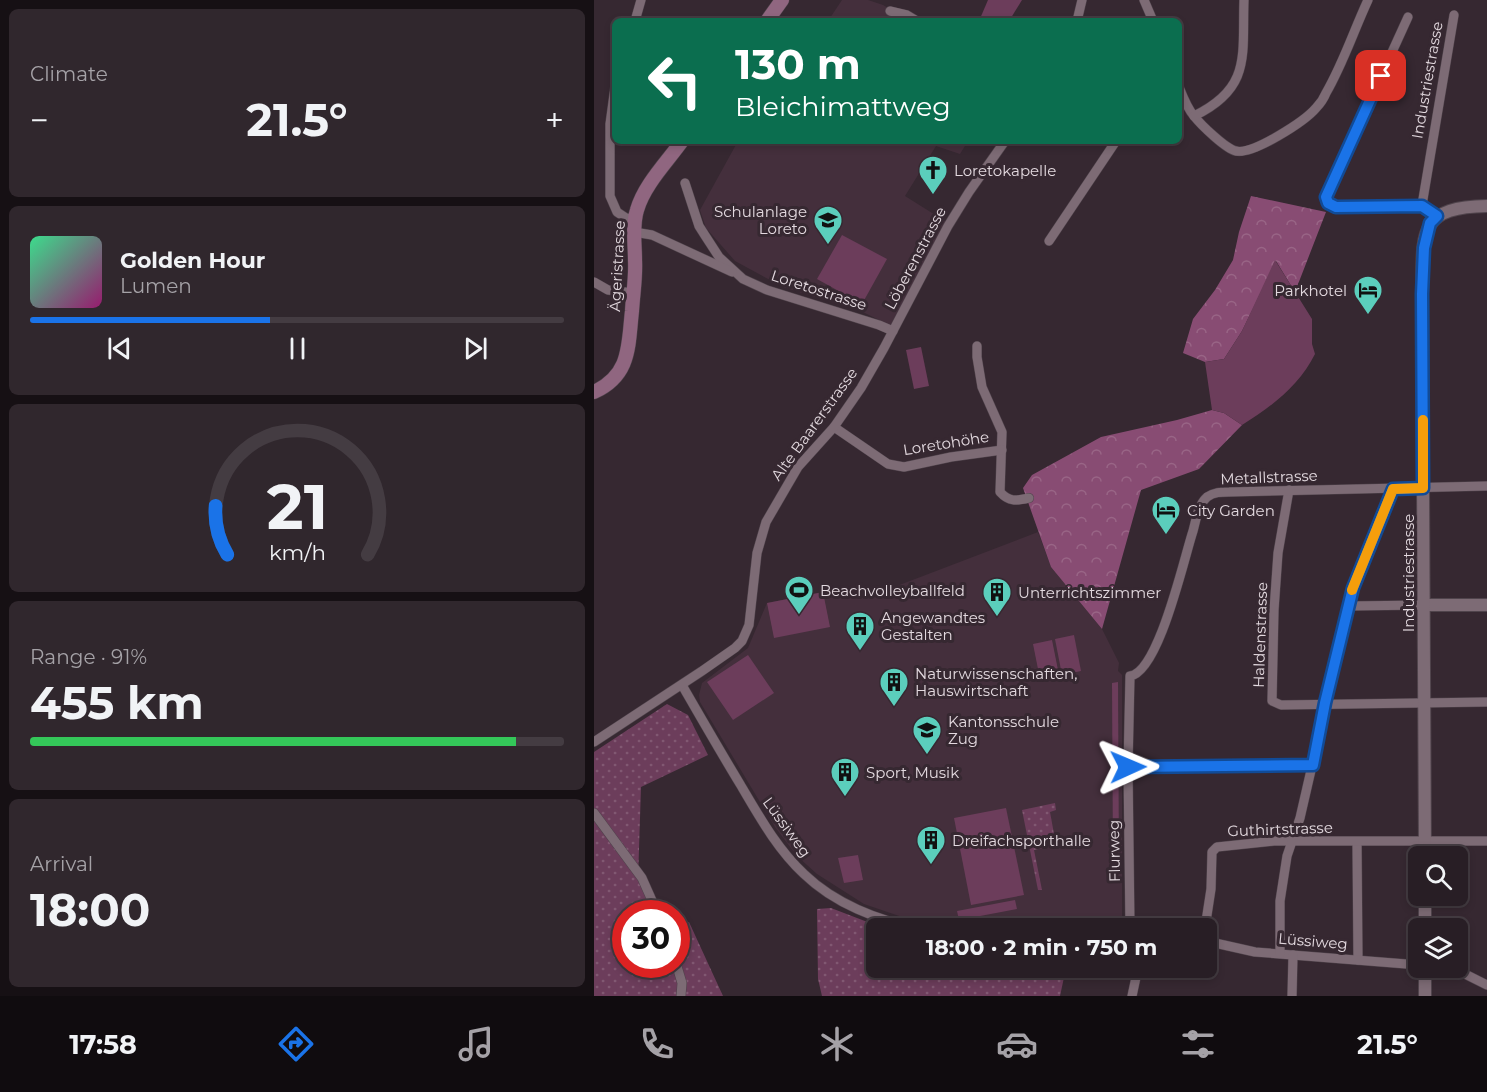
<!DOCTYPE html>
<meta charset="utf-8">
<style>
:root{--surface:#281e25;--page:#30272d;--text:#f1f3f6;--muted:#a5a2a7;--line:#443c42;--accent:#1a73e8}
body{margin:0;font-family:Montserrat,sans-serif;background:var(--page);color:var(--text);height:100vh;display:flex;flex-direction:column;font-size:22px;white-space:nowrap}
*{box-sizing:border-box;margin:0}
p{font-size:20px;color:var(--muted)}
.icon{flex:none;width:33px;height:33px;fill:none;stroke:currentColor;stroke-width:2;stroke-linecap:round;stroke-linejoin:round}
.map{position:relative;flex:1;overflow:hidden}
.details{display:flex;flex-direction:column;gap:9px;padding:9px;background:#161014;width:594px}
.details>*{flex:none}
.guide{position:absolute;left:18px;top:18px;width:570px;height:126px;border-radius:9px;box-shadow:0 3px 9px #0003,0 0 0 2px var(--line);background:#0b6e4f;color:#fff;overflow:hidden}
.fabs{position:absolute;left:814px;top:846px;display:grid;gap:12px}
.fabs a{display:grid;place-items:center;width:60px;height:60px;border-radius:9px;background:var(--surface);box-shadow:0 3px 9px #0003,0 0 0 2px var(--line);font-size:30px}
.speed{position:absolute;left:18px;top:900px;display:flex;gap:12px;font-size:30px;font-weight:700;text-align:center}
.speed>*{display:grid;place-content:center;width:78px;height:78px;border-radius:50%;background:var(--surface);box-shadow:0 3px 9px #0003,0 0 0 2px var(--line);line-height:1}
.speed .limit{border:9px solid #d22;background:#fff;color:#111}
.pin{position:absolute;display:grid;place-items:center;width:51px;height:51px;color:#fff;margin:-26px;border-radius:12px;box-shadow:0 3px 9px #0006}
.me{position:absolute;width:66px;margin:-33px;rotate:89deg;stroke-linejoin:round;filter:drop-shadow(0 0 4px #0008)}
.turn{display:flex;align-items:center;gap:21px;height:126px;padding:0 24px;font-size:27px}
.turn .icon{width:78px;height:78px;stroke-width:2.5}
.turn b{display:block;font-size:42px;line-height:51px}
.big{font-size:45px;font-weight:700;line-height:1.1}
.details .tile{flex:1;display:flex;flex-direction:column;justify-content:center;gap:9px;min-width:0;padding:0 21px;border-radius:9px;background:var(--page)}
.details .dial{align-items:center;gap:0}
.dial svg{height:156px;overflow:visible;fill:none;stroke:var(--line);stroke-width:7;stroke-linecap:round;text-anchor:middle}
.dial text{fill:var(--text);stroke:none}
.song{display:flex;align-items:center;gap:18px}
.cover{width:72px;height:72px;border-radius:9px;background:linear-gradient(135deg,hsl(150 70% 55%),hsl(320 70% 35%))}
.played{height:6px;border-radius:3px;background:linear-gradient(90deg,var(--accent) 45%,var(--line) 45%)}
.keys{display:flex;justify-content:space-around;direction:ltr}
.heat{display:flex;justify-content:space-between;align-items:center;font-size:33px;direction:ltr}
.charge{height:9px;border-radius:4px;background:linear-gradient(90deg,#34c759 91%,var(--line) 0)}
.trip{position:absolute;left:272px;top:918px;width:351px;height:60px;border-radius:9px;background:var(--surface);box-shadow:0 3px 9px #0003,0 0 0 2px var(--line);font-weight:700;line-height:60px;text-align:center}
.tabs{display:flex;height:96px;justify-content:space-around;align-items:center;background:#100c0f;color:var(--muted)}
.tabs .icon{width:42px;height:42px}
.tabs .selected{color:var(--accent)}
.tabs b{font-size:27px;color:var(--text)}
main{display:flex;flex:1;min-height:0}
.map>svg:first-child{display:block}
.built{fill:#442f3c}
.grass{fill:url(#grass-dots)}
.forest{fill:url(#forest-crowns)}
.park{fill:#6c3d5b}
.lines{fill:none;stroke-linecap:round;stroke-linejoin:round}
.minor-casing{stroke:#50444c;stroke-width:10}
.tertiary-casing{stroke:#50444c;stroke-width:14}
.secondary-casing{stroke:#50444c;stroke-width:15}
.minor{stroke:#7d6b75;stroke-width:9}
.tertiary{stroke:#7d6b75;stroke-width:12}
.secondary{stroke:#906680;stroke-width:14}
.route-casing{stroke:#114b97;stroke-width:15}
.route{stroke:#1a73e8;stroke-width:10}
.slow{stroke:#f59e0b;stroke-width:10}
.labels{text-anchor:middle;dominant-baseline:central;stroke-width:6;stroke-linejoin:round;paint-order:stroke}
.street-label{font-size:15px;fill:#e3d9df;stroke:#362831}
.poi-label{font-size:15px;fill:#e3d9df;stroke:#362831;text-anchor:start}
</style>
<main>
<section class="details">
<div class="tile"><p>Climate</p>
<div class="heat"><a>−</a><b class="big">21.5°</b><a>+</a></div>
</div>
<div class="tile">
<div class="song"><i class="cover"></i><div><b>Golden Hour</b><p>Lumen</p></div></div>
<div class="played"></div>
<div class="keys"><svg class="icon" aria-label="previous" viewBox="0 0 24 24"><path d="M18 5L8 12l10 7zM5 5v14"/></svg><svg class="icon" aria-label="pause" viewBox="0 0 24 24"><path d="M8 5v14M16 5v14"/></svg><svg class="icon" aria-label="next" viewBox="0 0 24 24"><path d="M6 5l10 7-10 7zM19 5v14"/></svg></div>
</div>
<div class="tile dial"><svg viewBox="0 0 100 80">
<path d="M14 69A42 42 0 1 1 86 69"/>
<path d="M14 69A42 42 0 0 1 8 44" stroke="#1a73e8"/>
<text x="50" y="56" font-size="32" font-weight="700">21</text>
<text x="50" y="72" font-size="11">km/h</text>
</svg></div>
<div class="tile"><p>Range · 91%</p><b class="big">455 km</b><div class="charge"></div></div>
<div class="tile"><p>Arrival</p><b class="big">18:00</b></div>
</section>
<div class="map">
<svg width="893" height="996" viewBox="0 0 893 996">
<defs>
<pattern id="grass-dots" width="8" height="8" patternUnits="userSpaceOnUse" patternTransform="scale(1.5)"><rect width="8" height="8" fill="#6c3d5b"/><path d="M2 2h.1M6 6h.1" fill="none" stroke="#815872" stroke-width="1.8" stroke-linecap="round"/></pattern>
<pattern id="forest-crowns" width="20" height="18" patternUnits="userSpaceOnUse" patternTransform="scale(1.5)"><rect width="20" height="18" fill="#884c73"/><path d="M2 6a3 3 0 1 1 6 0M12 15a3 3 0 1 1 6 0" fill="none" stroke="#996586"/></pattern>
</defs>
<rect width="100%" height="100%" fill="#362831"/>
<g class="built">
<path d="M 248,0 L 274,0 L 289,5 L 316,21 L 234,21 Z"/>
<path d="M 144,141 L 374,141 L 366,154 L 342,146 L 311,196 L 354,223 L 297,326 L 269,312 L 189,287 L 141,261 L 112,228 L 106,210 Z"/>
<path d="M 444,532 L 457,567 L 508,629 L 525,663 L 524,671 L 528,675 L 528,925 L 349,924 L 311,918 L 270,904 L 223,874 L 203,856 L 181,827 L 106,702 L 105,695 L 108,683 L 154,648 L 173,603 L 229,592 L 274,597 Z"/>
</g>
<g class="grass">
<path d="M 73,704 L 94,715 L 114,755 L 47,787 L 44,880 L 59,913 L 32,914 L 32,964 L 82,964 L 83,928 L 95,922 L 129,996 L 0,996 L 0,752 Z"/>
<path d="M 461,803 L 462,810 L 456,812 L 462,845 L 440,850 L 448,890 L 444,890 L 428,810 Z"/>
<path d="M 237,908 L 289,928 L 282,928 L 282,968 L 472,968 L 466,996 L 228,996 L 224,979 L 223,909 Z"/>
</g>
<g class="forest">
<path d="M 657,196 L 732,212 L 701,292 L 682,261 L 648,331 L 630,359 L 611,362 L 589,353 L 599,319 L 621,290 L 639,260 L 645,232 Z"/>
<path d="M 618,410 L 630,413 L 648,425 L 605,469 L 547,490 L 508,629 L 457,567 L 429,488 L 438,475 L 507,437 L 583,420 Z"/>
</g>
<g class="park">
<path d="M 394,0 L 428,0 L 415,21 L 385,21 Z"/>
<path d="M 248,235 L 293,259 L 268,304 L 223,279 Z"/>
<path d="M 681,260 L 718,319 L 718,344 L 721,354 C 705,386 677,407 648,425 L 630,413 L 618,410 L 611,362 L 630,359 L 648,331 Z"/>
<path d="M 327,347 L 335,386 L 320,389 L 312,350 Z"/>
<path d="M 229,592 L 236,627 L 180,638 L 173,603 Z"/>
<path d="M 480,635 L 487,671 L 468,675 L 461,639 Z"/>
<path d="M 458,640 L 465,675 L 446,679 L 439,644 Z"/>
<path d="M 154,655 L 180,693 L 139,720 L 113,682 Z"/>
<path d="M 524,682 L 525,863 L 522,866 L 519,863 L 518,683 Z"/>
<path d="M 412,808 L 430,895 L 377,905 L 360,818 Z"/>
<path d="M 264,855 L 269,880 L 250,883 L 244,858 Z"/>
<path d="M 421,900 L 423,909 L 365,920 L 363,911 Z"/>
</g>
<g class="lines">
<g class="minor-casing">
<g id="minor">
<path d="M 550,0 L 559,21"/>
<path d="M 296,11 L 313,15 L 323,21"/>
<path d="M 814,17 L 732,197 L 734,203 L 742,207 L 828,205"/>
<path d="M 41,21 L 47,0"/>
<path d="M 483,21 L 488,0"/>
<path d="M 21,87 L 16,124 L 16,196 L 23,212 L 32,218 L 41,219"/>
<path d="M 585,87 C 589,97 593,108 600,116 C 607,125 632,149 642,151 C 659,155 711,121 722,108 C 726,104 730,98 732,93 C 749,64 760,30 774,0"/>
<path d="M 600,116 C 658,88 648,55 650,0"/>
<path d="M 91,183 L 105,226 L 112,237 L 125,257 L 149,279 L 173,290 L 285,325 L 299,331"/>
<path d="M 843,216 L 828,205 L 860,15"/>
<path d="M 40,232 L 58,235 L 138,272"/>
<path d="M 455,241 L 522,141"/>
<path d="M 0,282 L 14,290 L 39,293"/>
<path d="M 383,346 L 383,357 L 388,387 L 408,432 L 406,492 C 415,502 422,501 435,498"/>
<path d="M 240,427 L 294,464 L 310,467 L 357,457 L 408,450"/>
<path d="M 695,490 L 684,553 L 680,610 L 678,701 L 687,705 L 893,702"/>
<path d="M 755,606 L 829,605"/>
<path d="M 88,685 C 107,718 126,751 146,784 C 165,816 183,849 210,874 C 240,903 284,921 325,928"/>
<path d="M 0,742 L 108,671 L 141,648 L 148,641 L 155,625 L 163,553 L 172,522 L 204,467 L 240,427 L 267,388 L 290,348 L 354,226 L 375,192 L 411,141"/>
<path d="M 534,767 L 719,765"/>
<path d="M 0,813 L 48,878 L 64,914"/>
<path d="M 763,843 L 764,960"/>
<path d="M 536,928 L 534,767 L 536,676 C 565,672 590,558 599,531 C 602,520 604,505 613,497 C 620,492 627,492 635,492 L 893,486"/>
<path d="M 611,928 L 617,889 L 618,852 L 623,847 L 680,841 L 893,841"/>
<path d="M 612,941 L 661,952 L 825,965"/>
<path d="M 686,953 L 686,901 L 693,856 L 706,818 L 759,588 L 799,489"/>
<path d="M 82,963 L 88,983 L 87,996"/>
<path d="M 853,968 L 865,971 L 893,985"/>
<path d="M 538,996 L 544,968"/>
<path d="M 698,996 L 699,955"/>
</g>
</g>
<g class="tertiary-casing">
<g id="tertiary">
<path d="M 829,605 L 893,605"/>
<path d="M 831,856 L 828,294 C 829,235 822,207 893,206"/>
<path d="M 831,896 L 831,928"/>
<path d="M 831,968 L 831,996"/>
</g>
</g>
<g class="secondary-casing">
<g id="secondary">
<path d="M 173,21 L 188,0"/>
<path d="M 0,392 C 37,375 34,346 38,311 C 39,294 42,277 41,260 C 41,244 38,226 43,210 C 50,185 73,162 88,141"/>
</g>
</g>
<use href="#minor" class="minor"/>
<use href="#tertiary" class="tertiary"/>
<use href="#secondary" class="secondary"/>
</g>
<g class="lines">
<g class="route-casing">
<path id="route" d="M 534,767 L 719,765 L 731,703 L 759,588 L 799,489 L 829,488 L 828,294 L 830,248 L 836,223 L 843,216 L 828,206 L 742,207 L 734,203 L 732,197 L 787,76"/>
</g>
<use href="#route" class="route"/>
<path class="slow" d="M 758,590 L 799,489 L 829,488 L 829,420"/>
</g>
<defs>
<g id="church-pin" transform="scale(1.5)"><path d="M0 17L-7.5 6A9.5 9.5 0 1 1 7.5 6Z" fill="#5bcebc" stroke="#362831"/><path d="M-1.2-6h2.4v3.5h3.3v2.4h-3.3V6h-2.4V-.1h-3.3v-2.4h3.3Z" fill="#111"/></g>
<g id="school-pin" transform="scale(1.5)"><path d="M0 17L-7.5 6A9.5 9.5 0 1 1 7.5 6Z" fill="#5bcebc" stroke="#362831"/><path d="M0-5L7-2L0 1L-7-2ZM-4 1L0 2.5L4 1V4Q0 6-4 4Z" fill="#111"/></g>
<g id="hotel-pin" transform="scale(1.5)"><path d="M0 17L-7.5 6A9.5 9.5 0 1 1 7.5 6Z" fill="#5bcebc" stroke="#362831"/><path d="M-6-4.5h1.5V1H6V5H4.5V3h-9V5H-6ZM-4 0a1.8 1.8 0 1 1 3.6 0ZM.5 0V-2.5h3Q6-2.5 6 0Z" fill="#111"/></g>
<g id="stadium-pin" transform="scale(1.5)"><path d="M0 17L-7.5 6A9.5 9.5 0 1 1 7.5 6Z" fill="#5bcebc" stroke="#362831"/><path d="M0-5a6.5 5 0 1 0 0 10a6.5 5 0 1 0 0-10ZM-3.5-1.8h7v3.6h-7Z" fill="#111"/></g>
<g id="building-pin" transform="scale(1.5)"><path d="M0 17L-7.5 6A9.5 9.5 0 1 1 7.5 6Z" fill="#5bcebc" stroke="#362831"/><path d="M-4-6H4V6H1V3H-1V6H-4ZM-2.5-4.3h1.7v1.8h-1.7ZM.8-4.3h1.7v1.8H.8ZM-2.5-1h1.7V.8h-1.7ZM.8-1h1.7V.8H.8Z" fill="#111"/></g>
</defs>
<g fill-rule="evenodd">
<use href="#church-pin" x="339" y="170"/>
<use href="#school-pin" x="234" y="220"/>
<use href="#hotel-pin" x="774" y="290"/>
<use href="#hotel-pin" x="572" y="510"/>
<use href="#stadium-pin" x="205" y="590"/>
<use href="#building-pin" x="403" y="592"/>
<use href="#building-pin" x="266" y="626"/>
<use href="#building-pin" x="300" y="682"/>
<use href="#school-pin" x="333" y="730"/>
<use href="#building-pin" x="251" y="772"/>
<use href="#building-pin" x="337" y="840"/>
</g>
<g class="labels">
<g class="street-label">
<text transform="translate(833 80) rotate(-80)">Industriestrasse</text>
<text transform="translate(321 258) rotate(-62)">Löberenstrasse</text>
<text transform="translate(23 266) rotate(-87)">Ägeristrasse</text>
<text transform="translate(225 290) rotate(18)">Loretostrasse</text>
<text transform="translate(220 424) rotate(-54)">Alte Baarerstrasse</text>
<text transform="translate(352 443) rotate(-9)">Loretohöhe</text>
<text transform="translate(675 477) rotate(-2)">Metallstrasse</text>
<text transform="translate(814 573) rotate(-90)">Industriestrasse</text>
<text transform="translate(666 635) rotate(-88)">Haldenstrasse</text>
<text transform="translate(193 827) rotate(54)">Lüssiweg</text>
<text transform="translate(686 829) rotate(-2)">Guthirtstrasse</text>
<text transform="translate(520 851) rotate(-91)">Flurweg</text>
<text transform="translate(719 941) rotate(5)">Lüssiweg</text>
</g>
<g class="poi-label">
<text x="360" y="170">Loretokapelle</text>
<text x="213" y="211" text-anchor="end">Schulanlage<tspan x="213" dy="17">Loreto</tspan></text>
<text x="753" y="290" text-anchor="end">Parkhotel</text>
<text x="593" y="510">City Garden</text>
<text x="226" y="590">Beachvolleyballfeld</text>
<text x="424" y="592">Unterrichtszimmer</text>
<text x="287" y="617">Angewandtes<tspan x="287" dy="17">Gestalten</tspan></text>
<text x="321" y="673">Naturwissenschaften,<tspan x="321" dy="17">Hauswirtschaft</tspan></text>
<text x="354" y="721">Kantonsschule<tspan x="354" dy="17">Zug</tspan></text>
<text x="272" y="772">Sport, Musik</text>
<text x="358" y="840">Dreifachsporthalle</text>
</g>
</g>
</svg>
<div class="fabs">
<a><svg class="icon" aria-label="search" viewBox="0 0 24 24"><circle cx="10" cy="10" r="6"/><path d="M15 15l6 6"/></svg></a>
<a><svg class="icon" aria-label="layers" viewBox="0 0 24 24"><path d="M12 4l9 5-9 5-9-5zM3 14l9 5 9-5"/></svg></a>
</div>
<div class="speed"><div class="limit">30</div></div>
<div class="pin" style="left:787px;top:76px;background:#d93025"><svg class="icon" aria-label="arrive" viewBox="0 0 24 24"><path d="M6 21V4h12l-3 4 3 4H6"/></svg></div>
<svg class="me" style="left:534px;top:767px" viewBox="-20 -20 40 40"><path d="M0-17L14 15 0 8-14 15z" fill="#1a73e8" stroke="#fff" stroke-width="4"/></svg>
<div class="trip">18:00 · 2 min · 750 m</div>
<div class="guide">
<div class="turn"><svg class="icon" aria-label="left" viewBox="0 0 24 24"><path d="M17 20v-9H6M10 6l-5 5 5 5"/></svg><div><b>130 m</b>Bleichimattweg</div></div>
</div>
</div>
</main>
<nav class="tabs">
<b>17:58</b>
<svg class="icon selected" aria-label="directions" viewBox="0 0 24 24"><path d="M12 3l9 9-9 9-9-9zM9 14v-3h6M13 9l2 2-2 2"/></svg>
<svg class="icon" aria-label="music" viewBox="0 0 24 24"><path d="M9 18V5l10-2v13"/><circle cx="6" cy="18" r="3"/><circle cx="16" cy="16" r="3"/></svg>
<svg class="icon" aria-label="phone" viewBox="0 0 24 24"><path d="M5 4h4l2 5-3 2q2 4 5 5l2-3 5 2v4C11 20 4 13 5 4z"/></svg>
<svg class="icon" aria-label="climate" viewBox="0 0 24 24"><path d="M12 3v18M4 7l16 10M4 17L20 7"/></svg>
<svg class="icon" aria-label="car" viewBox="0 0 24 24"><path d="M5 17H2v-5l4-1 3-4h7l3 4 3 1v5h-3M9 17h6M6 11h13"/><circle cx="7" cy="17" r="2"/><circle cx="17" cy="17" r="2"/></svg>
<svg class="icon" aria-label="filters" viewBox="0 0 24 24"><path d="M4 7h16M4 17h16"/><circle cx="9" cy="7" r="2"/><circle cx="15" cy="17" r="2"/></svg>
<b>21.5°</b>
</nav>
